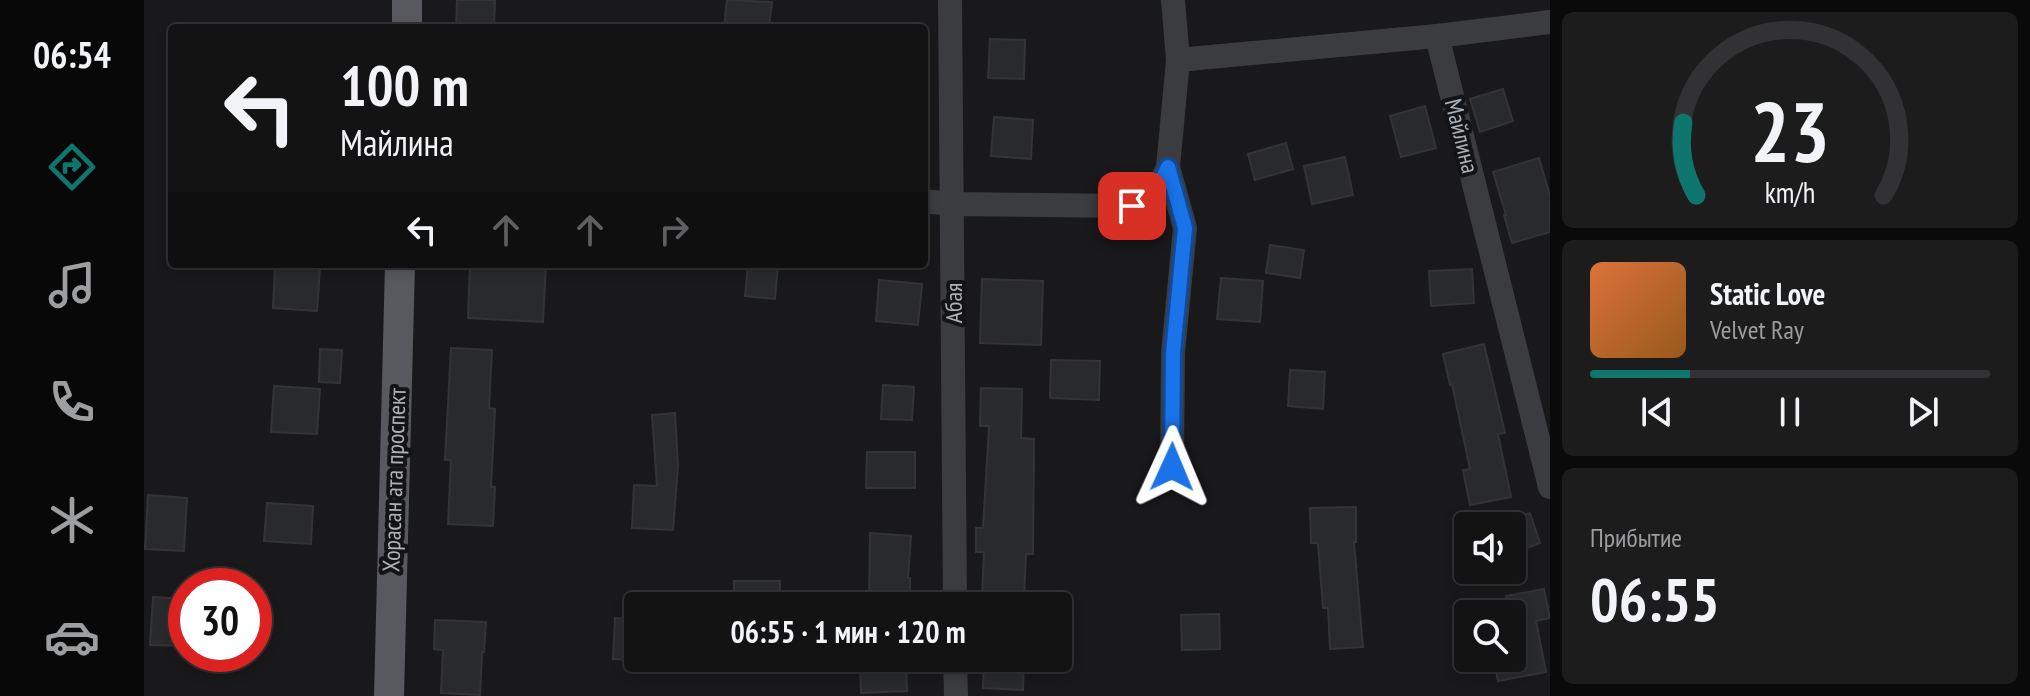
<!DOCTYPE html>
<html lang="ru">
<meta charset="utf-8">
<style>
:root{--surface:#131314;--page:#1c1c1d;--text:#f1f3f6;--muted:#9d9ea0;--line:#323234;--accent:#0f766e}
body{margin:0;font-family:"PT Sans Narrow",sans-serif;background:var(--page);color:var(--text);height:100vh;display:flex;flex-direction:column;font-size:30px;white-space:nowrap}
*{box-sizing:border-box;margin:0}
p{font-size:26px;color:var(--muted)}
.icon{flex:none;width:44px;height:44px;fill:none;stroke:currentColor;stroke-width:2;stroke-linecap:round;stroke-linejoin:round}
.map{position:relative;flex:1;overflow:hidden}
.side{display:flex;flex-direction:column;gap:12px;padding:12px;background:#0a0a0b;width:480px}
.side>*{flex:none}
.guide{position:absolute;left:24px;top:24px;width:760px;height:244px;border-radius:8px;box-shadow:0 4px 12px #0003,0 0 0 2px var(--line);background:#131314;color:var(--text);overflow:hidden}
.buttons{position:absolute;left:1310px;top:512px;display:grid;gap:16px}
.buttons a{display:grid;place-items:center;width:72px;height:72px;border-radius:8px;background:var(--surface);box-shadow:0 4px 12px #0003,0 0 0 2px var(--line);font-size:40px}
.speed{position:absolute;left:24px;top:568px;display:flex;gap:16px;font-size:40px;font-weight:700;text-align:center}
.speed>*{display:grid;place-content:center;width:104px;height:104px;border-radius:50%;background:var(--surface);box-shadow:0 4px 12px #0003,0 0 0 2px var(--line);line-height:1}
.speed .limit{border:12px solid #d22;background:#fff;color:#111}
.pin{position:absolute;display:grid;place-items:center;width:68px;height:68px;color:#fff;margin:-34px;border-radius:16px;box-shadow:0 4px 12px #0006}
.me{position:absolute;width:88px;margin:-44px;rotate:1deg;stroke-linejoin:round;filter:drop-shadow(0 0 6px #0008)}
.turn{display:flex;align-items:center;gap:28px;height:168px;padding:0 40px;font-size:36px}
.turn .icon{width:104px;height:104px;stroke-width:2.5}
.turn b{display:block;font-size:56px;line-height:68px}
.lanes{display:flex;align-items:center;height:76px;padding:0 40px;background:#0003;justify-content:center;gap:40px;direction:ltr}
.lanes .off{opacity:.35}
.big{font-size:60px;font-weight:600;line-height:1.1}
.side .card{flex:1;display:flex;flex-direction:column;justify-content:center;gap:12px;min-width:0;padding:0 28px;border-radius:12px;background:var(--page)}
.side .dial{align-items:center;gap:0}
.dial svg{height:208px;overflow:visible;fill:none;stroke:var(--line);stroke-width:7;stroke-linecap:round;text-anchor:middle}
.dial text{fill:var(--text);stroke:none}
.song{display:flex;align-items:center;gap:24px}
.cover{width:96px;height:96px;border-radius:12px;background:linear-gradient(135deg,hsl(20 70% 55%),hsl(30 70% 35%))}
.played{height:8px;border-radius:4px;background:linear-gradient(90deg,var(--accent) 25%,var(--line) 25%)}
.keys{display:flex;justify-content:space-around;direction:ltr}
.trip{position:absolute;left:480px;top:592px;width:448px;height:80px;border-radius:8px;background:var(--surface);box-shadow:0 4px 12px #0003,0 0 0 2px var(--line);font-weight:600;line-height:80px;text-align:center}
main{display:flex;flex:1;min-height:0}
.tab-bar{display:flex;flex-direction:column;width:144px;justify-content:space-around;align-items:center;background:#080808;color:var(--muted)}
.tab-bar .icon{width:56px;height:56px}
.tab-bar .selected{color:var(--accent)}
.tab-bar b{font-size:36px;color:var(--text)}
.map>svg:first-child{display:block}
.building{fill:#292a2c;stroke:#343437;stroke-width:2}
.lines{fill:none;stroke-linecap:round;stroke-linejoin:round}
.minor{stroke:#3b3c40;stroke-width:24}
.major{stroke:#57595f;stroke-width:30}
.route-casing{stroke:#114b97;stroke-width:20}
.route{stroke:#1a73e8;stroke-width:14}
.labels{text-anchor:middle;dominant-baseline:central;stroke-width:8;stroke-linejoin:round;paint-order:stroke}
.street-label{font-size:24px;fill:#adb2b9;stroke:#141416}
</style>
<main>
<nav class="tab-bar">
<b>06:54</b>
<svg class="icon selected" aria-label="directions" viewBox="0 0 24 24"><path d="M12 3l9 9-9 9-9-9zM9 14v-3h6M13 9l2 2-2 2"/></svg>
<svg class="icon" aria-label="music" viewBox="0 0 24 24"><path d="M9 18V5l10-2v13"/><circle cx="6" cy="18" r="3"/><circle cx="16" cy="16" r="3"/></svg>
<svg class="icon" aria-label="phone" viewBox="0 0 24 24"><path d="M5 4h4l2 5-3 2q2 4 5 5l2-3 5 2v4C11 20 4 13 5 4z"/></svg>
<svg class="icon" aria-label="climate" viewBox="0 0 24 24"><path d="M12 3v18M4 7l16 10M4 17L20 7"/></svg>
<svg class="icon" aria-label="car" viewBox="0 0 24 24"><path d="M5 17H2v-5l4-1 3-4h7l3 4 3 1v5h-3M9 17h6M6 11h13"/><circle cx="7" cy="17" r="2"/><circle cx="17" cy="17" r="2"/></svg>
</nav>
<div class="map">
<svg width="1406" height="696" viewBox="0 0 1406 696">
<rect width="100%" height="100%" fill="#19191b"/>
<g class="building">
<path d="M 313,0 L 351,0 L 350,28 L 312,28 Z"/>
<path d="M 583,0 L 628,2 L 625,28 L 580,28 Z"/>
<path d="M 846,39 L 881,40 L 880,79 L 844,78 Z"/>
<path d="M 1359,89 L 1369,121 L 1336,132 L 1326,99 Z"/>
<path d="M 1281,106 L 1292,148 L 1257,157 L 1246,116 Z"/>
<path d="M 850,117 L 889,120 L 887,159 L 847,156 Z"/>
<path d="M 1142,143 L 1149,169 L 1111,180 L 1104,154 Z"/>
<path d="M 1201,157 L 1209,195 L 1168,204 L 1160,166 Z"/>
<path d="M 1395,158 L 1406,196 L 1406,232 L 1368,243 L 1360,215 L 1362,215 L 1349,172 Z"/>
<path d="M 1126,245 L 1160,250 L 1156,278 L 1122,273 Z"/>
<path d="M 326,264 L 402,264 L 399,322 L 324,318 Z"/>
<path d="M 604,264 L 634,264 L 631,299 L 601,296 Z"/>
<path d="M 131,266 L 176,268 L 173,311 L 129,308 Z"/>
<path d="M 1328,269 L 1330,303 L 1287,306 L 1285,271 Z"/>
<path d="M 1077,278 L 1119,281 L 1116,322 L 1073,319 Z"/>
<path d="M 838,279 L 899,281 L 897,345 L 836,343 Z"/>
<path d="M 735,280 L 778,284 L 774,325 L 732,321 Z"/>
<path d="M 1340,344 L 1361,433 L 1354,434 L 1367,497 L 1326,505 L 1319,470 L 1326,469 L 1308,384 L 1306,385 L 1299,354 Z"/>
<path d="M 307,348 L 348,350 L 345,408 L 351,409 L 347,487 L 351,487 L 349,526 L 304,524 L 307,460 L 301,460 Z"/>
<path d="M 176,349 L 198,350 L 196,383 L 175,382 Z"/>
<path d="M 907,360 L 956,361 L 955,400 L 906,398 Z"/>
<path d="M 1146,370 L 1181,372 L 1179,409 L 1144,406 Z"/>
<path d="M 739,385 L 770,387 L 768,420 L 737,419 Z"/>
<path d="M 130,386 L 176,389 L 173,434 L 127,432 Z"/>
<path d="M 837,388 L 878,389 L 877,438 L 890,439 L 889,554 L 882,554 L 880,597 L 838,596 L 840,552 L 832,552 L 832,528 L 839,528 L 845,426 L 836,426 Z"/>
<path d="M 531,413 L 534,466 L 529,530 L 488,528 L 490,485 L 513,486 L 508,415 Z"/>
<path d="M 723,452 L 771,452 L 771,488 L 722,488 Z"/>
<path d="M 4,495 L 43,498 L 40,551 L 1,549 Z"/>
<path d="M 123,503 L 169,506 L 167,544 L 120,541 Z"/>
<path d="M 1212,507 L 1212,542 L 1210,542 L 1219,647 L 1186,649 L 1184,608 L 1179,608 L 1174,543 L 1167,543 L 1166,508 Z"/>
<path d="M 1386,513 L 1396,543 L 1368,554 L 1368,520 Z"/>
<path d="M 726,533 L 767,536 L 764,578 L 766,578 L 766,606 L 725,606 Z"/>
<rect x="590" y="581" width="46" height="25"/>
<path d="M 1400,589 L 1406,618 L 1392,621 L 1402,672 L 1354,681 L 1349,658 L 1368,658 L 1368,614 L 1365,614 L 1362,596 Z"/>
<path d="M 9,597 L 42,599 L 42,646 L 6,645 Z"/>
<path d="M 1075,614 L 1076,649 L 1038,650 L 1037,615 Z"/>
<path d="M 471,618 L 494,620 L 494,660 L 469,659 Z"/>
<path d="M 291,620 L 342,622 L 340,652 L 338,652 L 336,695 L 297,693 L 299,650 L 290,649 Z"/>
<path d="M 840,658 L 880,658 L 879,690 L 839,688 Z"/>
<path d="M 762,659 L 763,691 L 717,693 L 716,661 Z"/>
</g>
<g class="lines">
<g class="minor">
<path d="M 806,0 L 811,606"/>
<path d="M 1293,36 L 1406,487"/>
<path d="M 1034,60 L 1293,36 L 1406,22"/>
<path d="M 1024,167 L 1041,228 L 1029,353 L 1028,467"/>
<path d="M 780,201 L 808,204 L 988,206 L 1012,193 L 1024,167 L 1034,60 L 1029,0"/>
<path d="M 811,658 L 812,696"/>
</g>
<g class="major">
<path d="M 263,28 L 263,0"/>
<path d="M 245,696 L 256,264"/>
</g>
</g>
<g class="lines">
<g class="route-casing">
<path id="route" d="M 988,206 L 1012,193 L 1024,167 L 1041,228 L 1029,353 L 1028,467"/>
</g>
<use href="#route" class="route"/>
</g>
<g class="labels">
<g class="street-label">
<text transform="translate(1318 136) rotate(76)">Майлина</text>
<text transform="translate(809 303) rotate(-90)">Абая</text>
<text transform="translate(250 480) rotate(-88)">Хорасан ата проспект</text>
</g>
</g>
</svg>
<div class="buttons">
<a><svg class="icon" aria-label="sound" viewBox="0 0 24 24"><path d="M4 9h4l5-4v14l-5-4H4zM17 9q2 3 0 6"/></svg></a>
<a><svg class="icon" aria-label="search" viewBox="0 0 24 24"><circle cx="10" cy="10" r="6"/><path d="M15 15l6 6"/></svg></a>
</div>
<div class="speed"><div class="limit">30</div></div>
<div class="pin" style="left:988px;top:206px;background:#d93025"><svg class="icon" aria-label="arrive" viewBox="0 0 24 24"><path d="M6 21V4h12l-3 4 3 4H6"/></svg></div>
<svg class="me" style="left:1028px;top:467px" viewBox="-20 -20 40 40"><path d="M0-17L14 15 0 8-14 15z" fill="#1a73e8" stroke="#fff" stroke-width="4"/></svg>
<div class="trip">06:55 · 1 мин · 120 m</div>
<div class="guide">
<div class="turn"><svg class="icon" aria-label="left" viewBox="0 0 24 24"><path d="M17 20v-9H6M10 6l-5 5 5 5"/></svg><div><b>100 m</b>Майлина</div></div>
<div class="lanes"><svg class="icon" aria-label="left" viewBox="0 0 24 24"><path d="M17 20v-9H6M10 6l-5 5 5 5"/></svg><svg class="icon off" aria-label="ahead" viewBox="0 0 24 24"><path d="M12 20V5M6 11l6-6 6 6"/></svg><svg class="icon off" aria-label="ahead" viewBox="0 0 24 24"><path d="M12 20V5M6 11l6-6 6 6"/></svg><svg class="icon off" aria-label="right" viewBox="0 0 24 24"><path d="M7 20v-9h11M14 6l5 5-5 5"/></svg></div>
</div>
</div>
<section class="side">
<div class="card dial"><svg viewBox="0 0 100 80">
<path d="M14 69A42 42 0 1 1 86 69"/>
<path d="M14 69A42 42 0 0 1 9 41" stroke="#0f766e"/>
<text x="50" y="56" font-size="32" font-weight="700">23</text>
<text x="50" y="72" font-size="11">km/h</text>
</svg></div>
<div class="card">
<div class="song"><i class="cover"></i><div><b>Static Love</b><p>Velvet Ray</p></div></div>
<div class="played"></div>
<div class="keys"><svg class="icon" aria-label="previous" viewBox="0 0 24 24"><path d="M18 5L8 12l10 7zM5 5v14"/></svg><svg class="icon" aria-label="pause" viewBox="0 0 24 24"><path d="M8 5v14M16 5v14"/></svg><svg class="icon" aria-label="next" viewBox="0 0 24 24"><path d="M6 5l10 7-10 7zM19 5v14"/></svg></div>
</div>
<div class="card"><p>Прибытие</p><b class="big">06:55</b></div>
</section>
</main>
